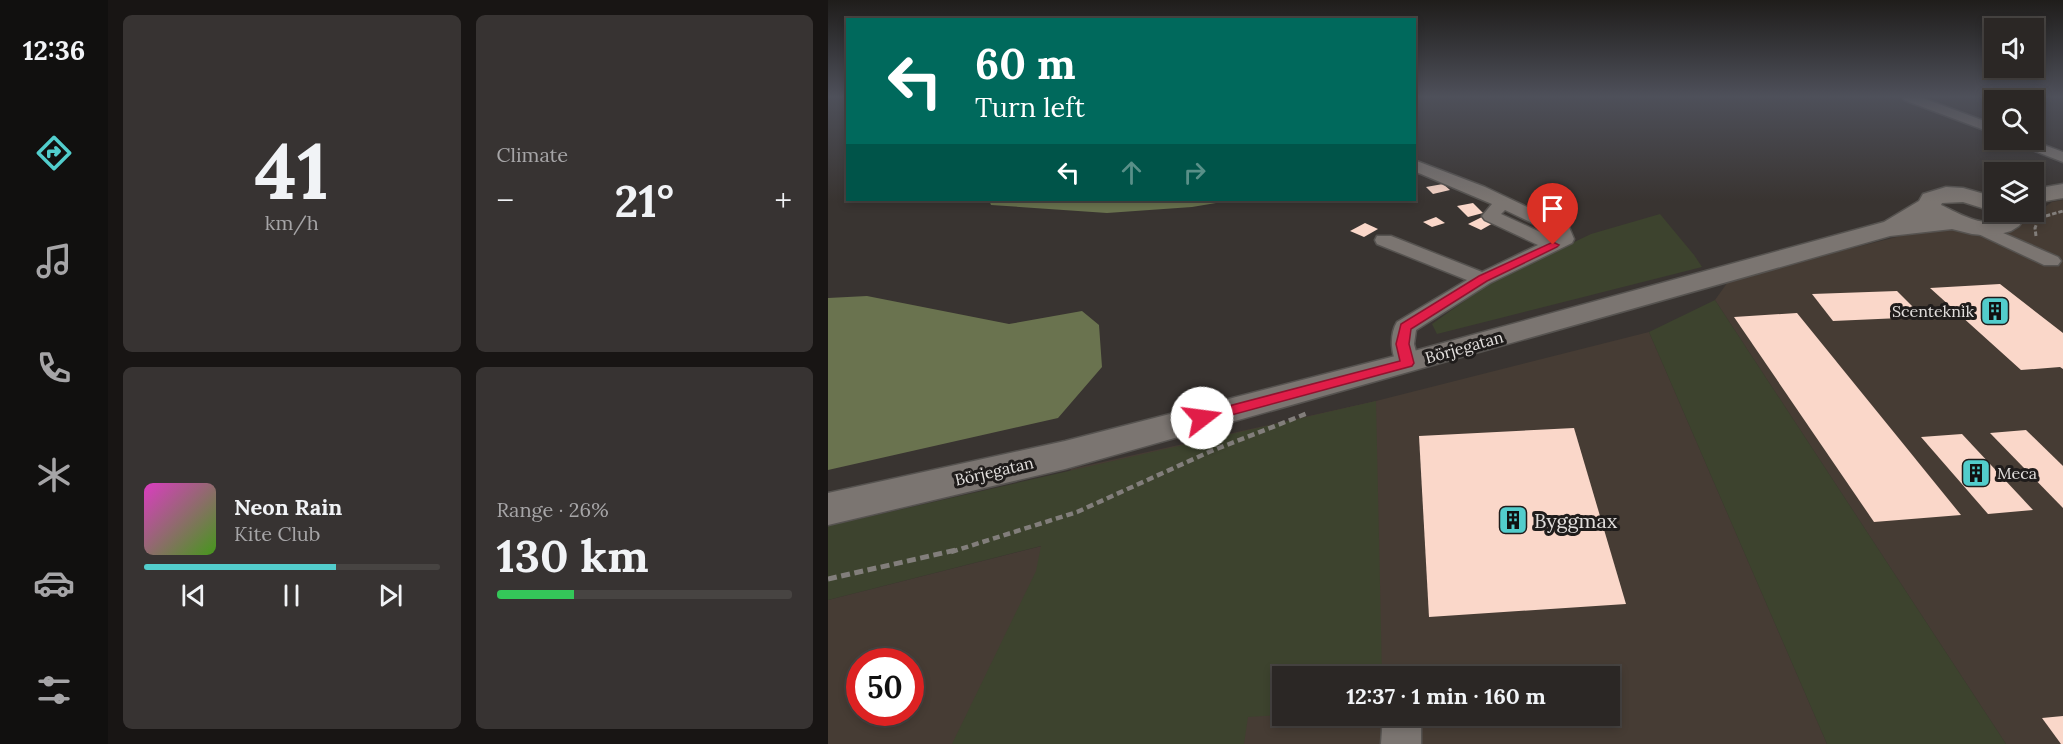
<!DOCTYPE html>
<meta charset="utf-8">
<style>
:root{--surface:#2b2725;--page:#373332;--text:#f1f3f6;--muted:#a6a5a7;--line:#474442;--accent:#52cdcc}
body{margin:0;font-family:Lora,serif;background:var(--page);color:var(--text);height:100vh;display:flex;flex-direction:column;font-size:22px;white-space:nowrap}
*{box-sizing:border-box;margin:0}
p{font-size:20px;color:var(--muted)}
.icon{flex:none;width:33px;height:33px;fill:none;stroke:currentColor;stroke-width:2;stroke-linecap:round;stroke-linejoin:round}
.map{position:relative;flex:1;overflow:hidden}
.side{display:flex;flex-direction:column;gap:15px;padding:15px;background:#181514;width:720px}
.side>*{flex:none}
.hud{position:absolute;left:18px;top:18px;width:570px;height:183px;border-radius:0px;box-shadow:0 3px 9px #0003,0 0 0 2px var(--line);background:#00695c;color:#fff;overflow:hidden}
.fabs{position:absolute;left:1156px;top:18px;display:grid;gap:12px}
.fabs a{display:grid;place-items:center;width:60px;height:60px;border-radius:0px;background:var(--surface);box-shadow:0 3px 9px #0003,0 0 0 2px var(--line);font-size:30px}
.speed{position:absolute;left:18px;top:648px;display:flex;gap:12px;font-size:30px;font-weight:700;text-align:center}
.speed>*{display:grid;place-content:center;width:78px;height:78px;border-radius:50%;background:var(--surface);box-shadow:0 3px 9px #0003,0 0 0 2px var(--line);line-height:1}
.speed .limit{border:9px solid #d22;background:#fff;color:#111}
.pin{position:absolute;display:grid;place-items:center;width:51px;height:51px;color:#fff;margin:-62px -26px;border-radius:50% 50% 50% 0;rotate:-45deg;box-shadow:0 0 6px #0007}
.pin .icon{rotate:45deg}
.me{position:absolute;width:66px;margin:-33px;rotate:75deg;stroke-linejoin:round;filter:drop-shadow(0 0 4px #0008)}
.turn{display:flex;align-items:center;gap:21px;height:126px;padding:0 30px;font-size:27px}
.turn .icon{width:78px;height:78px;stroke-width:2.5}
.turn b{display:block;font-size:42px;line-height:51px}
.lanes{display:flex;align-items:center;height:57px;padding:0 30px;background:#0003;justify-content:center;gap:30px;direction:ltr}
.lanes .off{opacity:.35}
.big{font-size:45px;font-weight:800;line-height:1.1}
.side .widget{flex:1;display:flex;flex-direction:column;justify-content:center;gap:9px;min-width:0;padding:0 21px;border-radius:9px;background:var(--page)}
.side .dial{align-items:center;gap:0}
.dial b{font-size:78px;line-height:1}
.song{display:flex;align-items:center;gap:18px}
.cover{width:72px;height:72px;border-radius:9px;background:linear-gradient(135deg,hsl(310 70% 55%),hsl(100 70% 35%))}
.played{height:6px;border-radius:3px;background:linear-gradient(90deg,var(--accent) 65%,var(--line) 65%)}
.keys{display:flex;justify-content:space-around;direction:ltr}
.heat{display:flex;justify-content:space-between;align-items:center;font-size:33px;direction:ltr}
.charge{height:9px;border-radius:4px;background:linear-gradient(90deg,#34c759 26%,var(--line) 0)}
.side .tiles{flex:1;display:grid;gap:15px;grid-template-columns:repeat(2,1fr)}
.trip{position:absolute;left:444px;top:666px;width:348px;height:60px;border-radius:0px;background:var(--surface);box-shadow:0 3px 9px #0003,0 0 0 2px var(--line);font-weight:800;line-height:60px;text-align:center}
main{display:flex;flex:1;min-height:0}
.tab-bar{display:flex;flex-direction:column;width:108px;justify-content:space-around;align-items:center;background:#11100f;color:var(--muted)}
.tab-bar .icon{width:42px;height:42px}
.tab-bar .on{color:var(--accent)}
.tab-bar b{font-size:27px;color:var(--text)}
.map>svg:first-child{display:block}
.built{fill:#463c34;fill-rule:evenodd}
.green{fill:#3d432e}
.forest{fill:#6a734f}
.building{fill:#fad7c9}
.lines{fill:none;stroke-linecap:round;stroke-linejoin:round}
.street-casing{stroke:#565350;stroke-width:3}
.secondary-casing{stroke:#565350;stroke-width:3}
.path-far2{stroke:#827e7b;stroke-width:3;stroke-dasharray:4.5 2;stroke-linecap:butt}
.path-far1{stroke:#827e7b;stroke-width:4.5;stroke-dasharray:7 4;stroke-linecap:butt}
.path{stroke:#827e7b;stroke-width:5;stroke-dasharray:9 4.5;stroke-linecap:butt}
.street{fill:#7b7571;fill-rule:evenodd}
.secondary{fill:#7b7571;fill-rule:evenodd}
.route{fill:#e11d48;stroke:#92132f;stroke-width:1.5}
.labels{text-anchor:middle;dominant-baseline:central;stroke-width:6;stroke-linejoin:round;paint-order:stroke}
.poi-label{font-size:16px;fill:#e2dfdd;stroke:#1f1c1b;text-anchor:end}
.street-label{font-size:16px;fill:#e2dfdd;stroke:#1f1c1b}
.near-poi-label{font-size:20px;fill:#e2dfdd;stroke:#1f1c1b;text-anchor:start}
</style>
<main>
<nav class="tab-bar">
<b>12:36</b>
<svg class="icon on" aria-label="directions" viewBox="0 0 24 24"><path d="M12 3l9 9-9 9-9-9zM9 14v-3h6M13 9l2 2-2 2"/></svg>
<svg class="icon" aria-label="music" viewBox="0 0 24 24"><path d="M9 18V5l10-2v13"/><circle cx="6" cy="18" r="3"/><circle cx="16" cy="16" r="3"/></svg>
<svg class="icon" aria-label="phone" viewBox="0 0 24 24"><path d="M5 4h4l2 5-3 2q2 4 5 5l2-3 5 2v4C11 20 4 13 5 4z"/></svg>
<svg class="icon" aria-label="climate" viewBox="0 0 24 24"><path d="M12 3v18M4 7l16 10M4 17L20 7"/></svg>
<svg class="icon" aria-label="car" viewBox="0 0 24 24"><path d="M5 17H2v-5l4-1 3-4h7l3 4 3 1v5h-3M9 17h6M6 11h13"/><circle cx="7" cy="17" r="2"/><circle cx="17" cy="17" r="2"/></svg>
<svg class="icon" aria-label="filters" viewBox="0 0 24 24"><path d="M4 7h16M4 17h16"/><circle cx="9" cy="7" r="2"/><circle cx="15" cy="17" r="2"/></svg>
</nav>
<section class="side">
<div class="tiles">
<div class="widget dial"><b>41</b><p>km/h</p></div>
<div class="widget"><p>Climate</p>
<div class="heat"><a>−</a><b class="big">21°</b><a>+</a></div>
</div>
<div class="widget">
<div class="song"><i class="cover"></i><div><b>Neon Rain</b><p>Kite Club</p></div></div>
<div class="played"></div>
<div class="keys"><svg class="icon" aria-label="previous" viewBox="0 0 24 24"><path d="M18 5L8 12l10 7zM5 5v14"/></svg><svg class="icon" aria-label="pause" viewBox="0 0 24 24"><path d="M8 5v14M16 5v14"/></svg><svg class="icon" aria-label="next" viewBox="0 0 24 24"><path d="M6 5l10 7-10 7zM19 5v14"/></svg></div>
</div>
<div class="widget"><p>Range · 26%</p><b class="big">130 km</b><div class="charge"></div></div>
</div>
</section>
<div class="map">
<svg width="1235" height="744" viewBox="0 0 1235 744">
<rect width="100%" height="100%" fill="#393431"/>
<g class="built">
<path d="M 1235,200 L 1235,744 L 1178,744 L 887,300 L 902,279 L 1108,227 L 1178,234 L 1224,202 Z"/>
<path d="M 821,332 L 999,744 L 0,744 L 0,600 L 214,546 L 243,469 L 548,401 ZM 32,662 L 82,662 L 82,712 L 32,712 ZM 454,676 L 782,676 L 782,716 L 454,716 Z"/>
</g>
<g class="green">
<path d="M 832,214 L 866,255 L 874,267 L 609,334 L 604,324 L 663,282 L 763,234 Z"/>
<path d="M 887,300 L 1178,744 L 999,744 L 821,332 Z"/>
<path d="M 548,401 L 554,676 L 454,676 L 454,715 L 420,717 L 416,744 L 124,744 L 208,571 L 213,546 L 0,600 L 0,526 Z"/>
</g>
<g class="forest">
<path d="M 161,200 L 385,200 L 394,202 L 364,207 L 279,213 L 163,205 Z"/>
<path d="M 39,296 L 181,324 L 254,311 L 271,325 L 274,367 L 230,418 L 0,470 L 0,298 Z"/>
</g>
<g class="building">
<path d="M 615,184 L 622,190 L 605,194 L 598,187 Z"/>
<path d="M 645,203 L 655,213 L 640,217 L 629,206 Z"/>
<path d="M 608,217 L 617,223 L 604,227 L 595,222 Z"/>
<path d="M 654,217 L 667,222 L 653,230 L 640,224 Z"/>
<path d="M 537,223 L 550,229 L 536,237 L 522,231 Z"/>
<path d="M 1172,284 L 1235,333 L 1235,369 L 1232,367 L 1193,370 L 1102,288 Z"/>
<path d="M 1069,291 L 1095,317 L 1005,321 L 984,294 Z"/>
<path d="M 969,313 L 1133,515 L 1046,522 L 906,317 Z"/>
<path d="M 746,428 L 798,604 L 601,617 L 591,436 Z"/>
<path d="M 1198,430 L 1235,466 L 1235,508 L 1162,433 Z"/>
<path d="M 1134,434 L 1205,510 L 1160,514 L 1093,437 Z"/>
<path d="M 1235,716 L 1235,744 L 1233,744 L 1214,718 Z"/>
</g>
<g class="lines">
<g class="street-casing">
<g id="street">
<path d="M 1075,97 L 1092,97 L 1167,125 L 1167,134 L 1076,100 Z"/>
<path d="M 1184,140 L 1203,140 L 1235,152 L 1235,162 L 1186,143 Z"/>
<path d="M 586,160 L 657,187 L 741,227 L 746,239 L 744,243 L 662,283 L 588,330 L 586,344 L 591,363 L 587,368 L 579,371 L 571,368 C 563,356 561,335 569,322 L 639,280 L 549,244 L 547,240 L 549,236 L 563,236 L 654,272 L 710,245 L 657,220 L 654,216 L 664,204 L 586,171 ZM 677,210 L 727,234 L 727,237 L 725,238 L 673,214 Z"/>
<path d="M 1150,222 L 1230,257 L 1233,261 L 1230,265 L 1216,265 L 1144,231 L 1141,227 L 1144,223 Z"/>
<path d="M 555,716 L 593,716 L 593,744 L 553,744 Z"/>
</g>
</g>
<g class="secondary-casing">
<g id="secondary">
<path d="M 1235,184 L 1235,198 L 1206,203 L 1206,189 Z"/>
<path d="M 1118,187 L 1135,188 L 1167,197 L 1167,212 L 1169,212 L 1167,212 L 1135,202 L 1114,203 L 1113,205 C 1124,210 1156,229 1168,219 C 1170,217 1170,214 1172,212 L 1201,212 L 1191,226 L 1183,231 L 1165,236 L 1144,234 L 1124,229 L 1062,236 L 237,469 L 0,525 L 0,493 L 237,441 L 575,354 L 1056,222 L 1091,201 L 1095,194 Z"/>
</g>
</g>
<path class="path-far2" d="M 1208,236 L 1207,228 L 1211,218 L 1235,211"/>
<path class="path-far1" d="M 123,552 L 249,512 L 381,452 L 480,413"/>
<path class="path" d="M 0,579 L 128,550"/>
<use href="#street" class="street"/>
<use href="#secondary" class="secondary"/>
</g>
<linearGradient id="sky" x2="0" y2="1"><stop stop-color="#1f1d1b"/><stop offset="0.48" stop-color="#4e505a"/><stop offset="1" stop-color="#4e505a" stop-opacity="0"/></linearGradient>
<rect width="1235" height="201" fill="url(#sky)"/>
<path class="route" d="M 725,242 L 731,245 L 729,247 L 659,281 L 583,329 L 581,344 L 586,363 L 584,366 L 374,423 L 366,418 L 374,413 L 572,361 L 568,344 L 573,324 L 651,276 Z"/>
<defs>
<g id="building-square" transform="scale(1.5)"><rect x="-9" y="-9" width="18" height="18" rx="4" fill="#52cdcc" stroke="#1f1c1b"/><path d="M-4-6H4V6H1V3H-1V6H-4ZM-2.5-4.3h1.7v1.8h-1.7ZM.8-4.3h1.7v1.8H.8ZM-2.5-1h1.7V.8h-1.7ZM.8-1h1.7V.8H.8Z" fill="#111"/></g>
</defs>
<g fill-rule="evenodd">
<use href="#building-square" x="1167" y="311"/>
<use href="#building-square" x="1148" y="473"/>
<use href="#building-square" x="685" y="520"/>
</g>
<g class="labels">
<g class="poi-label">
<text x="1146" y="311">Scenteknik</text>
<text x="1169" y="473" text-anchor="start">Meca</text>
</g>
<g class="street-label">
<text transform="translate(636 347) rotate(-16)">Börjegatan</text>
<text transform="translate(166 471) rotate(-13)">Börjegatan</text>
</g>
<g class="near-poi-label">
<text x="706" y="520">Byggmax</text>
</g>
</g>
</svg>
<div class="fabs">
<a><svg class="icon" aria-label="sound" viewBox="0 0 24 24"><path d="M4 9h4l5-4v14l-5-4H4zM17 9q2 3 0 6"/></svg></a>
<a><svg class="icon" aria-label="search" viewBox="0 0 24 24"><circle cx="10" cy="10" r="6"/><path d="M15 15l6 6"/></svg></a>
<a><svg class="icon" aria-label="layers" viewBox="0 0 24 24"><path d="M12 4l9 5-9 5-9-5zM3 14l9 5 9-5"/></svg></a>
</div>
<div class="speed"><div class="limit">50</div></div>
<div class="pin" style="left:725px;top:245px;background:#d93025"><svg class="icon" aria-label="arrive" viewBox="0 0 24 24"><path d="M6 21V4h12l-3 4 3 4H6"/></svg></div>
<svg class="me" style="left:374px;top:418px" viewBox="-20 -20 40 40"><circle r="19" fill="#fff"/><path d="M0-13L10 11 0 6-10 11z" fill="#e11d48"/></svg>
<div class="trip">12:37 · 1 min · 160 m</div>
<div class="hud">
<div class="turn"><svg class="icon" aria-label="left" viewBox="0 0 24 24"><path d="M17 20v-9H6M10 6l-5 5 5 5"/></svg><div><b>60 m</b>Turn left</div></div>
<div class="lanes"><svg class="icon" aria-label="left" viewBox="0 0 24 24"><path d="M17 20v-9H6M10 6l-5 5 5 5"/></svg><svg class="icon off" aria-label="ahead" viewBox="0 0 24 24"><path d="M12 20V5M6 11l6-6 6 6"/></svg><svg class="icon off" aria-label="right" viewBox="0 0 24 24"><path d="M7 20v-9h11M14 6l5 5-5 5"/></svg></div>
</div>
</div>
</main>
